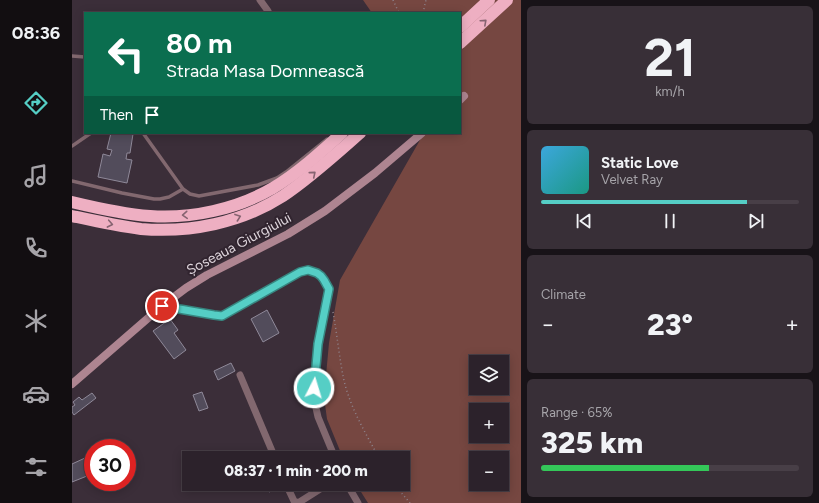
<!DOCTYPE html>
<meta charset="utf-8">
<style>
:root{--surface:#2c222b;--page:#382f37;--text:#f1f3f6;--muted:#a6a4a9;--line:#483f47;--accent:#55cec5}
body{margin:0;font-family:Figtree,sans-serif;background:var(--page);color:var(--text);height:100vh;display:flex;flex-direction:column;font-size:15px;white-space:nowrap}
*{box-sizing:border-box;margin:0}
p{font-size:13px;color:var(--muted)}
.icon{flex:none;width:22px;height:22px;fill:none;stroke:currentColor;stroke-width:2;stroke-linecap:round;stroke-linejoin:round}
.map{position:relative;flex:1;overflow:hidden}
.details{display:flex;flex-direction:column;gap:6px;padding:6px;background:#181318;width:298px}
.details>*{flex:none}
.guide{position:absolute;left:12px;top:12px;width:377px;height:122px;border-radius:0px;box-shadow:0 2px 10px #0003,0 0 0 1px var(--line);background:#0b6e4f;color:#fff;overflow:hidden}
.tools{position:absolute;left:397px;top:355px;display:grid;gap:8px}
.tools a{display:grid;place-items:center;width:40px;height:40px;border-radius:0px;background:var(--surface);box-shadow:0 2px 10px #0003,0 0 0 1px var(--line);font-size:20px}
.speed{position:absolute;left:12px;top:439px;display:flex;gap:8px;font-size:20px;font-weight:700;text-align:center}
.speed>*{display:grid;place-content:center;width:52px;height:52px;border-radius:50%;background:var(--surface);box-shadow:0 2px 10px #0003,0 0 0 1px var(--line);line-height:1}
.speed .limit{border:6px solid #d22;background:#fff;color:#111}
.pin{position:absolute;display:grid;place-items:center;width:34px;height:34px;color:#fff;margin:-17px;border:2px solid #fff;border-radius:50%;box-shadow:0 1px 4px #0007}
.me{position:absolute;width:44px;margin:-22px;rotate:5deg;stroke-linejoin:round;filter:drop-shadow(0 0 3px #0008)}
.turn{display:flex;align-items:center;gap:14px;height:84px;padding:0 16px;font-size:18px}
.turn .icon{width:52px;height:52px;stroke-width:2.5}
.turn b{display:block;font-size:28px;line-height:34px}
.then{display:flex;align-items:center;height:38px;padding:0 16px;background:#0003;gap:8px;font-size:15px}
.big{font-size:30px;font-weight:800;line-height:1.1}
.details .card{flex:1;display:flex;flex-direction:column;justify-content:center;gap:6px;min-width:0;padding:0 14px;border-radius:6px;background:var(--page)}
.details .dial{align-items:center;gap:0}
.dial b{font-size:52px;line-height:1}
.song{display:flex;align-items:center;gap:12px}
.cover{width:48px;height:48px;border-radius:6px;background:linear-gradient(135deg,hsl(200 70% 55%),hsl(170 70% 35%))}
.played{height:4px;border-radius:2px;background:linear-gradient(90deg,var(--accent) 80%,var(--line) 80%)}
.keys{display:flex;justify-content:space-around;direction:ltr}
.heat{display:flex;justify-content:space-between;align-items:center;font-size:22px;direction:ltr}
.charge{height:6px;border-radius:3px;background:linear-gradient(90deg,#34c759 65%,var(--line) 0)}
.trip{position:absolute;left:110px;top:451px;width:228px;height:40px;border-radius:0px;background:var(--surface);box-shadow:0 2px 10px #0003,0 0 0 1px var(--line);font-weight:800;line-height:40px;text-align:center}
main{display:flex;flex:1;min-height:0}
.tab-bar{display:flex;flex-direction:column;width:72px;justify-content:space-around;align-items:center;background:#120e11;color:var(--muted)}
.tab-bar .icon{width:28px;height:28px}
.tab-bar .active{color:var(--accent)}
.tab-bar b{font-size:18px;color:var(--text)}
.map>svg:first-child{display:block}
.green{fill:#764741;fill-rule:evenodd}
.building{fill:#524c5b;stroke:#8f8999}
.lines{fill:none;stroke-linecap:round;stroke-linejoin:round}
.path{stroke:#8f848d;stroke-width:1.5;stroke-dasharray:1 3;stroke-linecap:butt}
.lane{stroke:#82686f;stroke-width:3.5}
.street{stroke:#82686f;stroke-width:7}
.secondary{stroke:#ae8591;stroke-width:8}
.highway{stroke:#eeafc2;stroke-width:12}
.oneway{stroke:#866371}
.route-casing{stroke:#378680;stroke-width:10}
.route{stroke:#55cec5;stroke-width:7}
.labels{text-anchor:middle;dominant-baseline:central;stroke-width:4;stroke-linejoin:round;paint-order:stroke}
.street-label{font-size:14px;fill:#ded5dc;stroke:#31242f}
</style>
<main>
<nav class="tab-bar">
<b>08:36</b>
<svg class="icon active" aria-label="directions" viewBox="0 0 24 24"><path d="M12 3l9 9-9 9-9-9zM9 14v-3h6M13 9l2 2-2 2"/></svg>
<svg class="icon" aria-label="music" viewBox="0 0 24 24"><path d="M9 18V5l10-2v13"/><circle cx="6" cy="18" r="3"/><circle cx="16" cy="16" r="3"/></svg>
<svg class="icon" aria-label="phone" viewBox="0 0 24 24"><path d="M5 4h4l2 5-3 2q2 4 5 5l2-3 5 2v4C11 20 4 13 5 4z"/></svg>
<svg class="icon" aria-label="climate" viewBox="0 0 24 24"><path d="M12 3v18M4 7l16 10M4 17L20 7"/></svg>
<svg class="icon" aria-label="car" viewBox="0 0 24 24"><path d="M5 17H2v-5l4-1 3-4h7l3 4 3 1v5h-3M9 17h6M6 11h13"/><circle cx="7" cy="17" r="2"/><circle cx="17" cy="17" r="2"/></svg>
<svg class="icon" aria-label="filters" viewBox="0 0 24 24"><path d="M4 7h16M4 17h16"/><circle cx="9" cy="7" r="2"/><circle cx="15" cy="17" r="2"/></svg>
</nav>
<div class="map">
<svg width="449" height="503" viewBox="0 0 449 503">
<rect width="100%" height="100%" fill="#3b2e39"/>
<path class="green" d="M 291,0 L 449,0 L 449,503 L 296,503 L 284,484 L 331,484 L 331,458 L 271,458 L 255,419 L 252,397 L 257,343 L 268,280 L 352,133 L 388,133 L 388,13 L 300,13 ZM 404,362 L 430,362 L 430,388 L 404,388 ZM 404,410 L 430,410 L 430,436 L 404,436 ZM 404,458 L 430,458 L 430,484 L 404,484 Z"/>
<g class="building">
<path d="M 39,133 L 56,133 L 61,134 L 58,153 L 55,153 L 54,159 L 60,160 L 55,183 L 26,177 L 31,154 L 38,156 L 40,150 L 35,149 Z"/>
<path d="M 195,310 L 207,333 L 191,342 L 179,319 Z"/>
<path d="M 98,319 L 106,330 L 102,333 L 114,350 L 102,359 L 81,331 Z"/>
<path d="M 159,363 L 163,371 L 146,380 L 142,371 Z"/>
<path d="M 130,392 L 136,408 L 127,411 L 121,395 Z"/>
<path d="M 20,393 L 24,398 L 2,415 L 0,412 L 0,407 L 3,405 L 1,402 L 7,397 L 10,400 Z"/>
<path d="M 193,451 L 196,458 L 183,458 L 182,456 Z"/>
<path d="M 13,458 L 20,474 L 0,482 L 0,464 Z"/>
<path d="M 193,484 L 210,484 L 211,486 L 197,492 Z"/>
</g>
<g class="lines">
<g class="path">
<path d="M 321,0 L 327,13"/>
<path d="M 351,13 L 354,0"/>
<path d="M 261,312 C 265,334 267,355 271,376 C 277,406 293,432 307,458"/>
<path d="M 322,484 L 338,503"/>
</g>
<g class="lane">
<path d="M 0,56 L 13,57"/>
<path d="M 71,133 L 111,189 L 118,194 L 127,196 L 186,185 L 205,178 L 214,172 L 255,139"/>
<path d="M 0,146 L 19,133"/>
<path d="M 0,181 L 50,193 L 82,199 L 88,199 L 97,197 L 111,189"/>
</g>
<g class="street">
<path d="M 188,0 L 196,11"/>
<path d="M 90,306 L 142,315 L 150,316 L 228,272 C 245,267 250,276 257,289 L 246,344 L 241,388 L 242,399 L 246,417 L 263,458"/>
<path d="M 168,375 L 203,458"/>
<path d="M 214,484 L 222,501 L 226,503 L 256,484"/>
<path d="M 275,484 L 286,503"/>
</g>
<g class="secondary">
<path d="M 388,100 L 392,96"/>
<path d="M 0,384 L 90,306 L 114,288 L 135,275 L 216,234 L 253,211 L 303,173 L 350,133"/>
</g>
<g class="highway">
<path d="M 388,27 L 417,0"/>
<path d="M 388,43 L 435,0"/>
<path d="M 0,202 C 25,208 51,214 78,216 C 119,219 165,209 201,188 C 226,173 248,153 270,133"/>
<path d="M 0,216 C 23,221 45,226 69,229 C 118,233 169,223 211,196 C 238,178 263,155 288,133"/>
</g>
</g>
<defs><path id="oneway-chevron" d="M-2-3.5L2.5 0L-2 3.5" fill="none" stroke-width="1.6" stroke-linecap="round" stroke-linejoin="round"/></defs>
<g class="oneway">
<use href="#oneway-chevron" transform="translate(412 22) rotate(-42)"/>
<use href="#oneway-chevron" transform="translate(241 174) rotate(-40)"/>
<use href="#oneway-chevron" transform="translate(113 215) rotate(176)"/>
<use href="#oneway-chevron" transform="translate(166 217) rotate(-20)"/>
<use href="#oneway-chevron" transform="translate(38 224) rotate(11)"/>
</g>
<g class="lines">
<g class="route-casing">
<path id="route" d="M 90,306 L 142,315 L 150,316 L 228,272 L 236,270 L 245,273 L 249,276 L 252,280 L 257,289 L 246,344 L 242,388"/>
</g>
<use href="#route" class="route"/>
</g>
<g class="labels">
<g class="street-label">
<text transform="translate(167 244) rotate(-28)">Șoseaua Giurgiului</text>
</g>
</g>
</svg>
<div class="tools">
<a><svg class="icon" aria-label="layers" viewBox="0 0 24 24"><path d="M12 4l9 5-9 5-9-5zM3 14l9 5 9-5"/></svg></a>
<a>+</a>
<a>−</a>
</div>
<div class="speed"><div class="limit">30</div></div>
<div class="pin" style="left:90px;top:306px;background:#d93025"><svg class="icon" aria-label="arrive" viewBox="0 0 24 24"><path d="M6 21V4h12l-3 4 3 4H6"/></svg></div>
<svg class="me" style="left:242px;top:388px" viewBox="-20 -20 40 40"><circle r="17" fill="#55cec5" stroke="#fff" stroke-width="3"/><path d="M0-11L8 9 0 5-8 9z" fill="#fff"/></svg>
<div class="trip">08:37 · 1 min · 200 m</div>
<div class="guide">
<div class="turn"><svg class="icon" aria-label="left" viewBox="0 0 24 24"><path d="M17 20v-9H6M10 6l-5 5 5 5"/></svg><div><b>80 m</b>Strada Masa Domnească</div></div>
<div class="then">Then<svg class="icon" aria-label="arrive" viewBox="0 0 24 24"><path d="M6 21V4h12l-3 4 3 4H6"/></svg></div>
</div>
</div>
<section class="details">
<div class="card dial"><b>21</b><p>km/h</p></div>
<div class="card">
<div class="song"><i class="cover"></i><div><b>Static Love</b><p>Velvet Ray</p></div></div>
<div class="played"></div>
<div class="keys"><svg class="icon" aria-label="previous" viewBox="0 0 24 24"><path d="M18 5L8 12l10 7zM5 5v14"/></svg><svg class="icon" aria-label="pause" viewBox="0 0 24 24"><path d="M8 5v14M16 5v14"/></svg><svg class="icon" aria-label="next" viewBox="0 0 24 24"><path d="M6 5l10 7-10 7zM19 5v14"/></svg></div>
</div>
<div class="card"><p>Climate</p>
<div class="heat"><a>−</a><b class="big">23°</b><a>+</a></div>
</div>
<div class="card"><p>Range · 65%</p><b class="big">325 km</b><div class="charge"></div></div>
</section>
</main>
